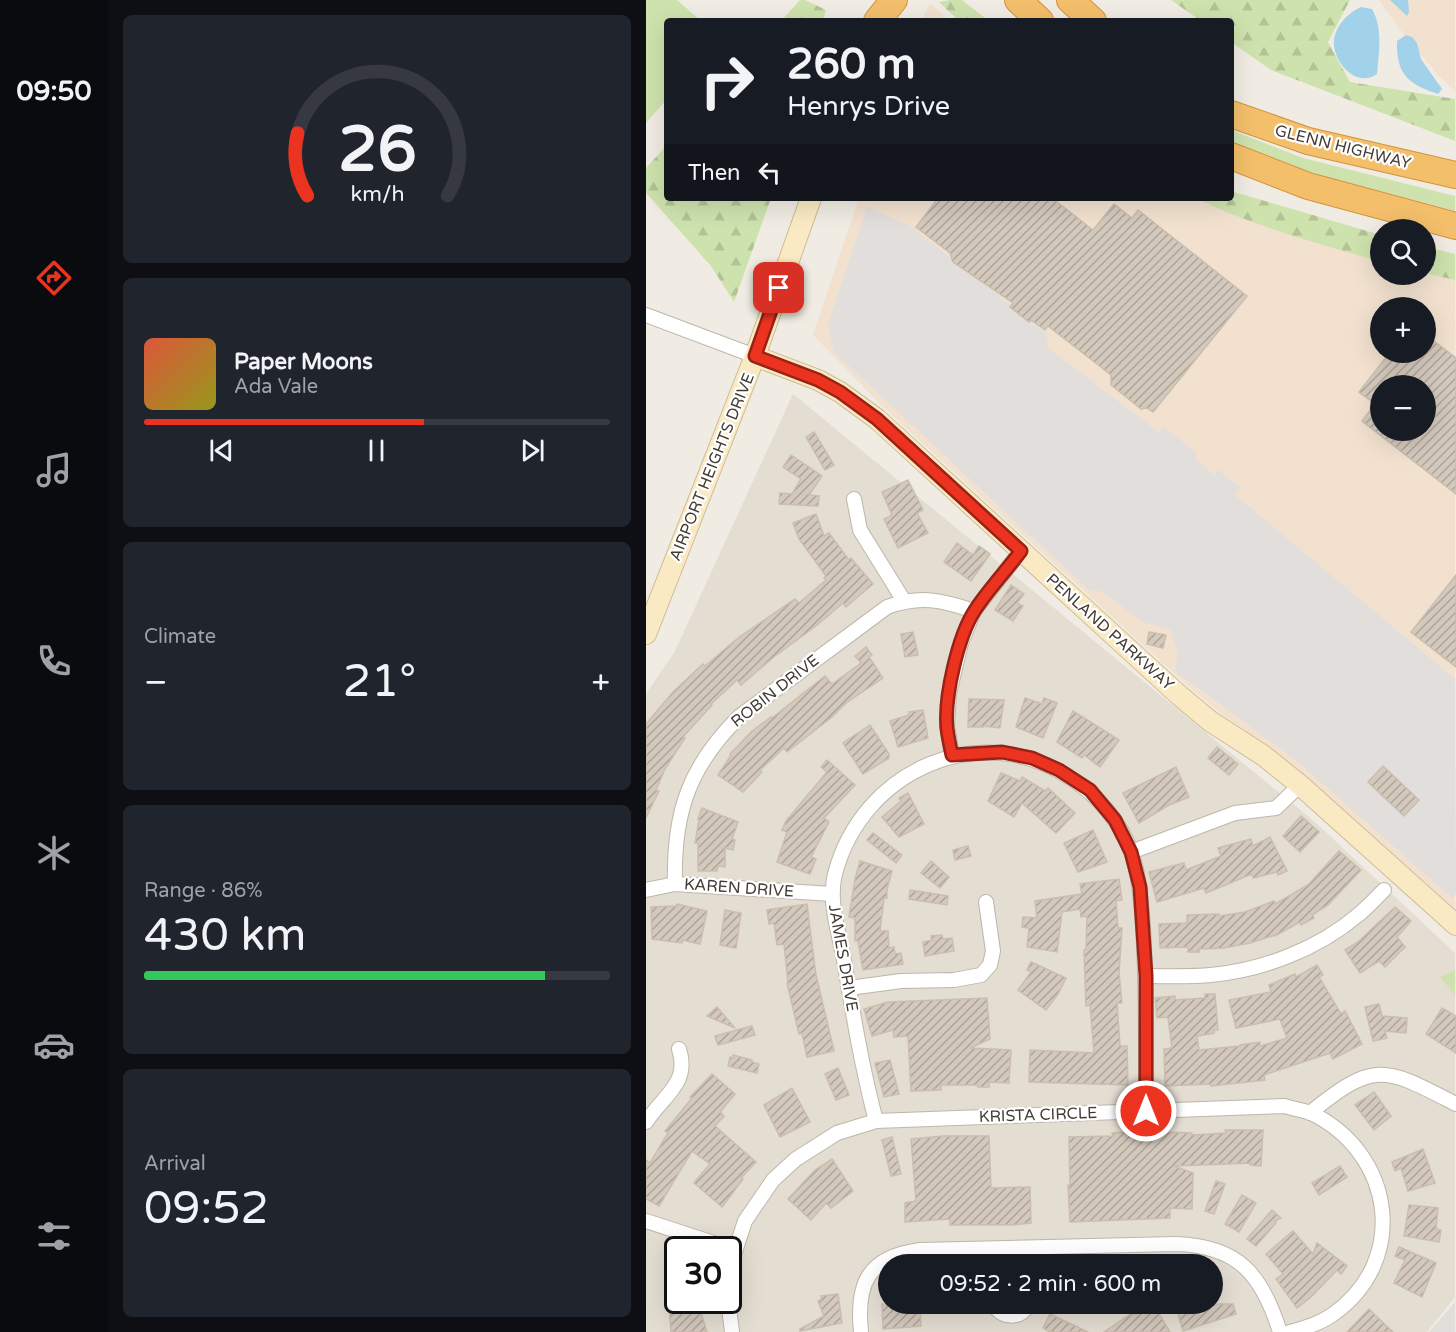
<!DOCTYPE html>
<meta charset="utf-8">
<style>
:root{--surface:#171b24;--page:#20242c;--text:#f1f3f6;--muted:#9ea1a6;--line:#363941;--accent:#eb3320}
body{margin:0;font-family:"Varela Round",sans-serif;background:var(--page);color:var(--text);height:100vh;display:flex;flex-direction:column;font-size:22px;white-space:nowrap}
*{box-sizing:border-box;margin:0}
p{font-size:20px;color:var(--muted)}
.icon{flex:none;width:33px;height:33px;fill:none;stroke:currentColor;stroke-width:2;stroke-linecap:round;stroke-linejoin:round}
.map{position:relative;flex:1;overflow:hidden}
.sheet{display:flex;flex-direction:column;gap:15px;padding:15px;background:#0d0f14;width:538px}
.sheet>*{flex:none}
.hud{position:absolute;left:18px;top:18px;width:570px;height:183px;border-radius:6px;box-shadow:0 6px 24px #0002;background:#171b24;color:var(--text);overflow:hidden}
.tools{position:absolute;left:724px;top:219px;display:grid;gap:12px}
.tools a{display:grid;place-items:center;width:66px;height:66px;border-radius:50%;background:var(--surface);box-shadow:0 6px 24px #0002;font-size:30px}
.speed{position:absolute;left:18px;top:1236px;display:flex;gap:12px;font-size:30px;font-weight:700;text-align:center}
.speed>*{display:grid;place-content:center;width:78px;height:78px;border-radius:50%;background:var(--surface);box-shadow:0 6px 24px #0002;line-height:1}
.speed .limit{border:3px solid #111;border-radius:9px;background:#fff;color:#111}
.pin{position:absolute;display:grid;place-items:center;width:51px;height:51px;color:#fff;margin:-26px;border-radius:12px;box-shadow:0 3px 9px #0006}
.me{position:absolute;width:66px;margin:-33px;rotate:0deg;stroke-linejoin:round;filter:drop-shadow(0 0 4px #0008)}
.turn{display:flex;align-items:center;gap:21px;height:126px;padding:0 24px;font-size:27px}
.turn .icon{width:78px;height:78px;stroke-width:2.5}
.turn b{display:block;font-size:42px;line-height:51px}
.then{display:flex;align-items:center;height:57px;padding:0 24px;background:#0003;gap:12px;font-size:22px}
.big{font-size:45px;font-weight:600;line-height:1.1}
.sheet .card{flex:1;display:flex;flex-direction:column;justify-content:center;gap:9px;min-width:0;padding:0 21px;border-radius:9px;background:var(--page)}
.sheet .dial{align-items:center;gap:0}
.dial svg{height:156px;overflow:visible;fill:none;stroke:var(--line);stroke-width:7;stroke-linecap:round;text-anchor:middle}
.dial text{fill:var(--text);stroke:none}
.song{display:flex;align-items:center;gap:18px}
.cover{width:72px;height:72px;border-radius:9px;background:linear-gradient(135deg,hsl(10 70% 55%),hsl(60 70% 35%))}
.played{height:6px;border-radius:3px;background:linear-gradient(90deg,var(--accent) 60%,var(--line) 60%)}
.keys{display:flex;justify-content:space-around;direction:ltr}
.heat{display:flex;justify-content:space-between;align-items:center;font-size:33px;direction:ltr}
.charge{height:9px;border-radius:4px;background:linear-gradient(90deg,#34c759 86%,var(--line) 0)}
.trip{position:absolute;left:232px;top:1254px;width:345px;height:60px;border-radius:30px;background:var(--surface);box-shadow:0 6px 24px #0002;font-weight:600;line-height:60px;text-align:center}
main{display:flex;flex:1;min-height:0}
.tabs{display:flex;flex-direction:column;width:108px;justify-content:space-around;align-items:center;background:#090b0e;color:var(--muted)}
.tabs .icon{width:42px;height:42px}
.tabs .selected{color:var(--accent)}
.tabs b{font-size:27px;color:var(--text)}
.map>svg:first-child{display:block}
.residential{fill:#e4ddd2;fill-rule:evenodd}
.commercial{fill:#f2e1cf;fill-rule:evenodd}
.green{fill:#cee2ae}
.forest{fill:url(#forest-firs)}
.parking{fill:#e1dedb}
.water{fill:#a2d1ea}
.building{fill:url(#building-hatch);stroke:#cbbead;stroke-width:1.5;fill-rule:evenodd}
.lines{fill:none;stroke-linecap:round;stroke-linejoin:round}
.street-casing{stroke:#beb6aa;stroke-width:16}
.secondary-casing{stroke:#cebc96;stroke-width:22}
.highway-casing{stroke:#d2933c;stroke-width:28}
.street{stroke:#fff;stroke-width:14}
.secondary{stroke:#faeac3;stroke-width:20}
.highway{stroke:#f4bf6b;stroke-width:26}
.route-casing{stroke:#992115;stroke-width:15}
.route{stroke:#eb3320;stroke-width:10}
.labels{text-anchor:middle;dominant-baseline:central;stroke-width:4.5;stroke-linejoin:round;paint-order:stroke}
.street-label{font-size:16px;fill:#423c34;stroke:#fff}
</style>
<main>
<nav class="tabs">
<b>09:50</b>
<svg class="icon selected" aria-label="directions" viewBox="0 0 24 24"><path d="M12 3l9 9-9 9-9-9zM9 14v-3h6M13 9l2 2-2 2"/></svg>
<svg class="icon" aria-label="music" viewBox="0 0 24 24"><path d="M9 18V5l10-2v13"/><circle cx="6" cy="18" r="3"/><circle cx="16" cy="16" r="3"/></svg>
<svg class="icon" aria-label="phone" viewBox="0 0 24 24"><path d="M5 4h4l2 5-3 2q2 4 5 5l2-3 5 2v4C11 20 4 13 5 4z"/></svg>
<svg class="icon" aria-label="climate" viewBox="0 0 24 24"><path d="M12 3v18M4 7l16 10M4 17L20 7"/></svg>
<svg class="icon" aria-label="car" viewBox="0 0 24 24"><path d="M5 17H2v-5l4-1 3-4h7l3 4 3 1v5h-3M9 17h6M6 11h13"/><circle cx="7" cy="17" r="2"/><circle cx="17" cy="17" r="2"/></svg>
<svg class="icon" aria-label="filters" viewBox="0 0 24 24"><path d="M4 7h16M4 17h16"/><circle cx="9" cy="7" r="2"/><circle cx="15" cy="17" r="2"/></svg>
</nav>
<section class="sheet">
<div class="card dial"><svg viewBox="0 0 100 80">
<path d="M14 69A42 42 0 1 1 86 69"/>
<path d="M14 69A42 42 0 0 1 9 37" stroke="#eb3320"/>
<text x="50" y="56" font-size="32" font-weight="700">26</text>
<text x="50" y="72" font-size="11">km/h</text>
</svg></div>
<div class="card">
<div class="song"><i class="cover"></i><div><b>Paper Moons</b><p>Ada Vale</p></div></div>
<div class="played"></div>
<div class="keys"><svg class="icon" aria-label="previous" viewBox="0 0 24 24"><path d="M18 5L8 12l10 7zM5 5v14"/></svg><svg class="icon" aria-label="pause" viewBox="0 0 24 24"><path d="M8 5v14M16 5v14"/></svg><svg class="icon" aria-label="next" viewBox="0 0 24 24"><path d="M6 5l10 7-10 7zM19 5v14"/></svg></div>
</div>
<div class="card"><p>Climate</p>
<div class="heat"><a>−</a><b class="big">21°</b><a>+</a></div>
</div>
<div class="card"><p>Range · 86%</p><b class="big">430 km</b><div class="charge"></div></div>
<div class="card"><p>Arrival</p><b class="big">09:52</b></div>
</section>
<div class="map">
<svg width="810" height="1332" viewBox="0 0 810 1332">
<defs>
<pattern id="forest-firs" width="22" height="20" patternUnits="userSpaceOnUse" patternTransform="scale(1.5)"><rect width="22" height="20" fill="#cee2ae"/><path d="M5 1l3.5 6h-7zM16 11l3.5 6h-7z" fill="#b2c396"/></pattern>
<pattern id="building-hatch" width="6" height="6" patternUnits="userSpaceOnUse" patternTransform="scale(1.5)"><rect width="6" height="6" fill="#d4c9bd"/><path d="M-1 1l2-2M0 6l6-6M5 7l2-2" fill="none" stroke="#aea49a"/></pattern>
</defs>
<rect width="100%" height="100%" fill="#f0ece3"/>
<path class="residential" d="M 147,394 L 669,822 L 809,953 L 809,1297 L 781,1332 L 0,1332 L 0,694 L 29,651 ZM 32,1250 L 82,1250 L 82,1300 L 32,1300 ZM 243,1264 L 567,1264 L 567,1304 L 243,1304 Z"/>
<g class="commercial">
<path d="M 733,0 L 809,0 L 809,91 L 793,76 L 752,27 Z"/>
<path d="M 284,3 L 304,21 L 275,21 Z"/>
<path d="M 213,198 L 558,198 L 735,253 L 735,274 L 780,274 L 780,267 L 809,276 L 809,909 L 644,763 L 578,716 L 542,686 L 238,408 L 167,335 ZM 735,308 L 780,308 L 780,352 L 735,352 ZM 735,386 L 780,386 L 780,430 L 735,430 Z"/>
</g>
<g class="green">
<path d="M 0,0 L 31,0 L 55,21 L 21,21 L 21,99 L 0,123 Z"/>
<path d="M 585,130 L 657,158 L 809,196 L 809,211 L 684,178 L 608,155 L 585,143 Z"/>
</g>
<g class="forest">
<path d="M 154,0 L 159,0 L 180,10 L 177,21 L 135,21 Z"/>
<path d="M 304,0 L 316,0 L 343,21 L 313,21 L 293,2 Z"/>
<path d="M 525,0 L 704,0 L 682,42 L 704,82 L 809,99 L 809,141 L 625,70 L 585,42 L 585,21 L 555,21 Z"/>
<path d="M 21,145 L 21,198 L 125,198 L 88,302 L 65,266 L 0,193 L 0,168 Z"/>
<path d="M 585,191 L 735,235 L 735,262 C 673,243 608,227 550,198 L 585,198 Z"/>
<path d="M 780,247 L 809,254 L 809,280 L 780,273 Z"/>
<path d="M 809,970 L 809,995 L 794,977 Z"/>
</g>
<g class="parking">
<path d="M 221,207 L 263,225 L 400,333 L 402,348 L 514,433 L 516,426 L 550,452 L 550,460 L 568,475 L 572,470 L 594,487 L 589,495 L 809,679 L 810,894 L 806,898 L 651,761 L 529,671 L 532,652 L 524,629 L 497,622 L 455,591 L 443,590 L 188,352 L 182,324 Z"/>
<path d="M 809,1302 L 809,1332 L 783,1332 Z"/>
</g>
<g class="water">
<path d="M 744,0 L 762,0 L 763,12 L 761,16 Z"/>
<path d="M 715,7 L 726,9 C 737,28 733,53 731,74 C 710,89 686,61 688,40 C 690,25 702,13 715,7 Z"/>
<path d="M 760,35 L 766,37 L 771,43 L 775,59 L 796,89 L 792,94 C 762,84 750,74 751,41 Z"/>
</g>
<g class="building">
<path d="M 292,198 L 406,198 L 447,230 L 468,204 L 486,218 L 492,210 L 601,296 L 507,412 L 501,408 L 495,409 L 465,385 L 465,375 L 402,326 L 399,330 L 385,320 L 383,322 L 364,307 L 367,303 L 307,262 L 304,253 L 270,227 Z"/>
<path d="M 780,335 L 810,358 L 810,494 L 716,421 L 729,404 L 713,392 L 744,352 L 759,362 L 766,352 L 780,352 ZM 735,386 L 780,386 L 780,430 L 735,430 Z"/>
<path d="M 168,432 L 188,465 L 179,470 L 160,437 Z"/>
<path d="M 145,455 L 176,476 L 163,495 L 173,496 L 172,506 L 133,504 L 134,493 L 146,494 L 155,479 L 137,467 Z"/>
<path d="M 262,480 L 277,510 L 271,513 L 282,533 L 252,548 L 238,519 L 246,515 L 236,492 Z"/>
<path d="M 170,514 L 178,536 L 183,533 L 203,560 L 205,558 L 227,584 L 200,607 L 197,603 L 170,626 L 129,656 L 95,685 L 91,680 L 65,704 L 66,705 L 37,737 L 39,738 L 19,769 L 10,790 L 13,791 L 0,818 L 0,724 L 27,692 L 57,664 L 59,666 L 92,638 L 149,599 L 153,603 L 180,580 L 178,578 L 180,576 L 153,539 L 147,523 Z"/>
<path d="M 311,543 L 327,555 L 333,546 L 344,554 L 325,581 L 298,562 Z"/>
<path d="M 810,575 L 810,667 L 765,632 Z"/>
<path d="M 365,585 L 378,594 L 371,603 L 377,606 L 367,621 L 349,610 Z"/>
<path d="M 267,632 L 272,655 L 259,657 L 255,634 Z"/>
<path d="M 503,632 L 520,635 L 517,648 L 501,644 Z"/>
<path d="M 220,647 L 226,655 L 223,657 L 237,678 L 200,703 L 186,717 L 141,752 L 138,748 L 114,770 L 116,772 L 97,792 L 72,775 L 85,755 L 84,754 L 106,731 L 125,717 L 126,718 L 179,676 L 186,684 L 215,663 L 209,656 Z"/>
<path d="M 379,698 L 396,704 L 398,698 L 411,703 L 397,738 L 370,727 Z"/>
<path d="M 323,699 L 358,700 L 354,728 L 337,726 L 337,727 L 322,727 Z"/>
<path d="M 277,710 L 282,738 L 252,747 L 244,721 L 263,715 L 263,712 Z"/>
<path d="M 427,711 L 473,740 L 454,767 L 438,755 L 436,758 L 411,742 Z"/>
<path d="M 224,725 L 243,754 L 243,758 L 217,774 L 197,743 Z"/>
<path d="M 571,747 L 592,764 L 583,775 L 562,758 Z"/>
<path d="M 181,760 L 209,785 L 178,818 L 183,822 L 165,857 L 170,859 L 164,874 L 131,862 L 141,832 L 136,830 L 140,821 L 181,772 L 175,767 Z"/>
<path d="M 737,766 L 773,800 L 758,816 L 722,782 Z"/>
<path d="M 530,767 L 543,797 L 523,805 L 493,823 L 477,793 Z"/>
<path d="M 355,773 L 374,781 L 376,777 L 399,791 L 402,788 L 429,813 L 410,833 L 376,803 L 368,817 L 342,801 Z"/>
<path d="M 262,793 L 278,824 L 253,837 L 236,817 L 255,801 L 253,798 Z"/>
<path d="M 56,808 L 92,822 L 86,839 L 89,840 L 87,850 L 79,848 L 79,867 L 72,866 L 71,871 L 52,871 L 52,843 L 49,843 L 53,820 L 52,819 Z"/>
<path d="M 655,816 L 673,832 L 654,852 L 637,836 Z"/>
<path d="M 447,830 L 461,862 L 432,872 L 418,843 Z"/>
<path d="M 227,833 L 256,855 L 250,863 L 221,840 Z"/>
<path d="M 624,837 L 641,871 L 632,875 L 631,872 L 607,878 L 606,874 L 560,893 L 558,888 L 511,902 L 503,872 L 538,863 L 540,870 L 575,856 L 572,848 L 605,839 L 607,846 Z"/>
<path d="M 322,846 L 325,856 L 309,860 L 307,850 Z"/>
<path d="M 693,851 L 715,870 L 682,905 L 666,915 L 668,918 L 655,925 L 654,922 L 629,936 L 629,935 L 604,943 L 578,948 L 553,949 L 553,952 L 542,952 L 542,947 L 514,948 L 513,924 L 541,923 L 541,915 L 573,914 L 573,916 L 599,912 L 628,901 L 629,904 L 662,885 Z"/>
<path d="M 214,861 L 246,871 L 241,889 L 241,898 L 238,898 L 234,931 L 242,931 L 243,948 L 248,947 L 249,954 L 255,953 L 257,964 L 217,970 L 212,941 L 209,941 L 209,918 L 203,917 L 209,879 Z"/>
<path d="M 285,861 L 303,877 L 294,888 L 275,873 Z"/>
<path d="M 473,879 L 476,900 L 470,901 L 472,928 L 476,928 L 473,973 L 476,1003 L 471,1003 L 474,1046 L 481,1046 L 482,1085 L 383,1082 L 384,1050 L 448,1053 L 444,1005 L 440,1006 L 438,950 L 440,950 L 441,916 L 435,917 L 434,909 L 416,912 L 411,952 L 381,947 L 383,928 L 376,927 L 377,917 L 391,918 L 389,901 L 436,894 L 434,884 Z"/>
<path d="M 264,890 L 302,896 L 301,905 L 263,899 Z"/>
<path d="M 31,904 L 61,911 L 54,944 L 36,940 L 36,943 L 6,939 L 5,907 L 30,906 Z"/>
<path d="M 161,904 L 170,975 L 188,1051 L 161,1057 L 156,1033 L 153,1034 L 141,983 L 142,983 L 138,944 L 131,945 L 128,923 L 123,924 L 121,910 Z"/>
<path d="M 749,907 L 765,921 L 751,937 L 759,947 L 739,967 L 733,961 L 714,973 L 699,950 L 712,942 Z"/>
<path d="M 79,910 L 95,913 L 90,948 L 74,945 Z"/>
<path d="M 296,935 L 297,939 L 306,938 L 308,951 L 279,956 L 277,942 L 286,940 L 285,936 Z"/>
<path d="M 385,962 L 420,978 L 412,994 L 400,1010 L 372,990 L 385,972 L 381,970 Z"/>
<path d="M 671,965 L 677,975 L 673,977 L 695,1014 L 699,1011 L 716,1044 L 687,1059 L 684,1053 L 618,1075 L 619,1080 L 565,1086 L 564,1084 L 519,1086 L 518,1049 L 526,1048 L 522,1017 L 511,1018 L 509,998 L 529,996 L 529,1000 L 559,998 L 559,994 L 569,994 L 572,1030 L 568,1030 L 568,1033 L 551,1036 L 553,1050 L 594,1046 L 594,1045 L 614,1042 L 614,1046 L 641,1038 L 634,1019 L 590,1028 L 583,1000 L 625,992 L 623,985 L 649,974 L 650,977 Z"/>
<path d="M 341,998 L 344,1039 L 324,1048 L 365,1050 L 363,1083 L 343,1082 L 343,1087 L 332,1087 L 332,1085 L 295,1085 L 295,1090 L 265,1091 L 262,1036 L 248,1037 L 247,1030 L 226,1036 L 218,1009 L 242,1002 Z"/>
<path d="M 733,1004 L 736,1016 L 761,1018 L 760,1033 L 739,1031 L 741,1038 L 727,1041 L 719,1007 Z"/>
<path d="M 71,1007 L 89,1028 L 61,1016 Z"/>
<path d="M 796,1008 L 810,1016 L 810,1053 L 780,1034 Z"/>
<path d="M 106,1026 L 109,1035 L 72,1045 L 69,1036 Z"/>
<path d="M 87,1055 L 106,1060 L 106,1062 L 113,1064 L 111,1073 L 82,1066 L 84,1057 L 87,1058 Z"/>
<path d="M 244,1060 L 253,1094 L 238,1097 L 229,1063 Z"/>
<path d="M 192,1068 L 203,1095 L 190,1100 L 179,1074 Z"/>
<path d="M 66,1074 L 89,1094 L 74,1112 L 78,1116 L 69,1126 L 110,1162 L 95,1178 L 97,1179 L 76,1207 L 48,1183 L 64,1164 L 46,1151 L 13,1206 L 0,1199 L 0,1160 L 4,1163 L 22,1133 L 19,1131 L 46,1098 L 44,1097 Z"/>
<path d="M 146,1088 L 164,1122 L 134,1137 L 118,1105 Z"/>
<path d="M 728,1092 L 745,1116 L 728,1130 L 709,1105 Z"/>
<path d="M 521,1129 L 521,1132 L 546,1133 L 546,1135 L 580,1133 L 579,1130 L 617,1130 L 615,1166 L 604,1165 L 605,1163 L 528,1166 L 547,1173 L 546,1209 L 524,1208 L 524,1218 L 424,1222 L 422,1185 L 424,1185 L 423,1137 L 467,1136 L 466,1133 Z"/>
<path d="M 298,1136 L 343,1136 L 345,1188 L 384,1187 L 385,1223 L 366,1225 L 304,1225 L 304,1219 L 259,1222 L 259,1203 L 270,1201 L 265,1139 Z"/>
<path d="M 246,1137 L 255,1174 L 245,1176 L 236,1140 Z"/>
<path d="M 777,1149 L 789,1183 L 762,1191 L 755,1168 L 749,1171 L 746,1162 Z"/>
<path d="M 186,1159 L 207,1191 L 185,1208 L 180,1203 L 165,1220 L 142,1199 L 169,1170 Z"/>
<path d="M 694,1166 L 701,1177 L 673,1195 L 666,1183 Z"/>
<path d="M 570,1181 L 579,1184 L 568,1214 L 559,1211 Z"/>
<path d="M 596,1195 L 610,1203 L 593,1232 L 579,1224 Z"/>
<path d="M 763,1205 L 792,1208 L 790,1229 L 795,1230 L 793,1242 L 758,1236 Z"/>
<path d="M 626,1210 L 635,1218 L 629,1221 L 630,1223 L 610,1246 L 601,1239 Z"/>
<path d="M 647,1231 L 667,1254 L 671,1243 L 701,1266 L 695,1274 L 691,1270 L 664,1298 L 651,1308 L 630,1279 L 637,1274 L 620,1254 Z"/>
<path d="M 753,1247 L 790,1263 L 776,1297 L 748,1283 L 759,1260 L 749,1256 Z"/>
<path d="M 23,1249 L 32,1252 L 32,1263 L 19,1259 Z"/>
<path d="M 192,1294 L 196,1323 L 154,1331 L 154,1329 L 178,1316 L 172,1301 L 175,1300 L 175,1296 Z"/>
<path d="M 50,1303 L 50,1310 L 54,1310 L 61,1332 L 25,1332 L 23,1304 Z"/>
<path d="M 236,1304 L 274,1304 L 275,1326 L 237,1329 Z"/>
<path d="M 507,1304 L 524,1332 L 458,1332 L 488,1312 L 489,1315 Z"/>
<path d="M 529,1304 L 587,1304 L 590,1314 L 537,1331 Z"/>
<path d="M 723,1309 L 728,1314 L 747,1332 L 701,1332 Z"/>
<path d="M 404,1314 L 442,1332 L 404,1332 L 397,1328 Z"/>
</g>
<g class="lines">
<g class="street-casing">
<g id="street">
<path d="M 0,315 L 109,356"/>
<path d="M 208,499 L 214,530 L 258,601"/>
<path d="M 306,755 L 301,726 L 303,694 L 315,643 L 328,611 L 375,551"/>
<path d="M 485,852 L 589,813 L 630,808 L 654,785"/>
<path d="M 29,884 C 27,813 43,766 94,716 L 241,607 C 274,595 296,600 328,611"/>
<path d="M 0,890 L 29,884 L 186,894"/>
<path d="M 500,976 C 522,976 544,977 565,975 C 617,970 672,949 712,915 C 721,908 730,898 738,890"/>
<path d="M 203,988 L 255,981 L 308,980 L 335,975 L 344,965 L 347,951 L 340,902"/>
<path d="M 664,1113 C 729,1060 738,1067 810,1104"/>
<path d="M 230,1121 C 216,1068 207,1014 198,960 C 193,933 182,901 189,874 C 216,770 335,717 426,779 C 452,796 475,822 485,852 C 494,876 495,903 497,928 C 501,989 500,1050 500,1111"/>
<path d="M 0,1122 C 18,1095 44,1083 33,1049"/>
<path d="M 0,1221 L 89,1250"/>
<path d="M 383,1248 L 384,1264"/>
<path d="M 342,1249 L 343,1264"/>
<path d="M 82,1273 L 99,1221 L 127,1180 L 150,1159 L 191,1133 L 230,1121 L 639,1106 C 647,1109 657,1110 665,1113 C 748,1153 764,1261 686,1315 C 673,1324 658,1328 644,1332"/>
<path d="M 82,1300 L 86,1332"/>
<path d="M 347,1304 C 356,1319 374,1320 383,1304"/>
<path d="M 215,1332 C 210,1283 222,1257 274,1250 L 530,1244 C 593,1246 616,1275 634,1332"/>
</g>
</g>
<g class="secondary-casing">
<g id="secondary">
<path d="M 109,356 L 172,380 L 194,392 L 231,419 L 534,696 L 564,721 L 618,756 L 654,785 L 810,925"/>
<path d="M 0,634 L 109,356 L 165,198"/>
</g>
</g>
<g class="highway-casing">
<g id="highway">
<path d="M 372,0 L 394,21"/>
<path d="M 424,0 L 447,21"/>
<path d="M 231,21 L 248,0"/>
<path d="M 585,114 L 662,141 L 810,175"/>
<path d="M 585,156 L 662,186 L 810,226"/>
</g>
</g>
<use href="#street" class="street"/>
<use href="#secondary" class="secondary"/>
<use href="#highway" class="highway"/>
</g>
<g class="lines">
<g class="route-casing">
<path id="route" d="M 133,288 L 109,356 L 172,380 L 194,392 L 231,419 L 375,551 C 360,571 342,590 329,610 C 312,636 298,697 301,728 C 302,737 304,746 306,755 L 356,752 L 386,758 L 413,770 L 444,790 L 469,820 L 485,852 L 494,887 L 500,976 L 500,1111"/>
</g>
<use href="#route" class="route"/>
</g>
<g class="labels">
<g class="street-label">
<text transform="translate(697 147) rotate(14)">GLENN HIGHWAY</text>
<text transform="translate(66 467) rotate(-68)">AIRPORT HEIGHTS DRIVE</text>
<text transform="translate(464 632) rotate(42)">PENLAND PARKWAY</text>
<text transform="translate(129 691) rotate(-38)">ROBIN DRIVE</text>
<text transform="translate(93 888) rotate(4)">KAREN DRIVE</text>
<text transform="translate(197 958) rotate(80)">JAMES DRIVE</text>
<text transform="translate(392 1115) rotate(-2)">KRISTA CIRCLE</text>
</g>
</g>
</svg>
<div class="tools">
<a><svg class="icon" aria-label="search" viewBox="0 0 24 24"><circle cx="10" cy="10" r="6"/><path d="M15 15l6 6"/></svg></a>
<a>+</a>
<a>−</a>
</div>
<div class="speed"><div class="limit">30</div></div>
<div class="pin" style="left:133px;top:288px;background:#d93025"><svg class="icon" aria-label="arrive" viewBox="0 0 24 24"><path d="M6 21V4h12l-3 4 3 4H6"/></svg></div>
<svg class="me" style="left:500px;top:1111px" viewBox="-20 -20 40 40"><circle r="17" fill="#eb3320" stroke="#fff" stroke-width="3"/><path d="M0-11L8 9 0 5-8 9z" fill="#fff"/></svg>
<div class="trip">09:52 · 2 min · 600 m</div>
<div class="hud">
<div class="turn"><svg class="icon" aria-label="right" viewBox="0 0 24 24"><path d="M7 20v-9h11M14 6l5 5-5 5"/></svg><div><b>260 m</b>Henrys Drive</div></div>
<div class="then">Then<svg class="icon" aria-label="left" viewBox="0 0 24 24"><path d="M17 20v-9H6M10 6l-5 5 5 5"/></svg></div>
</div>
</div>
</main>
